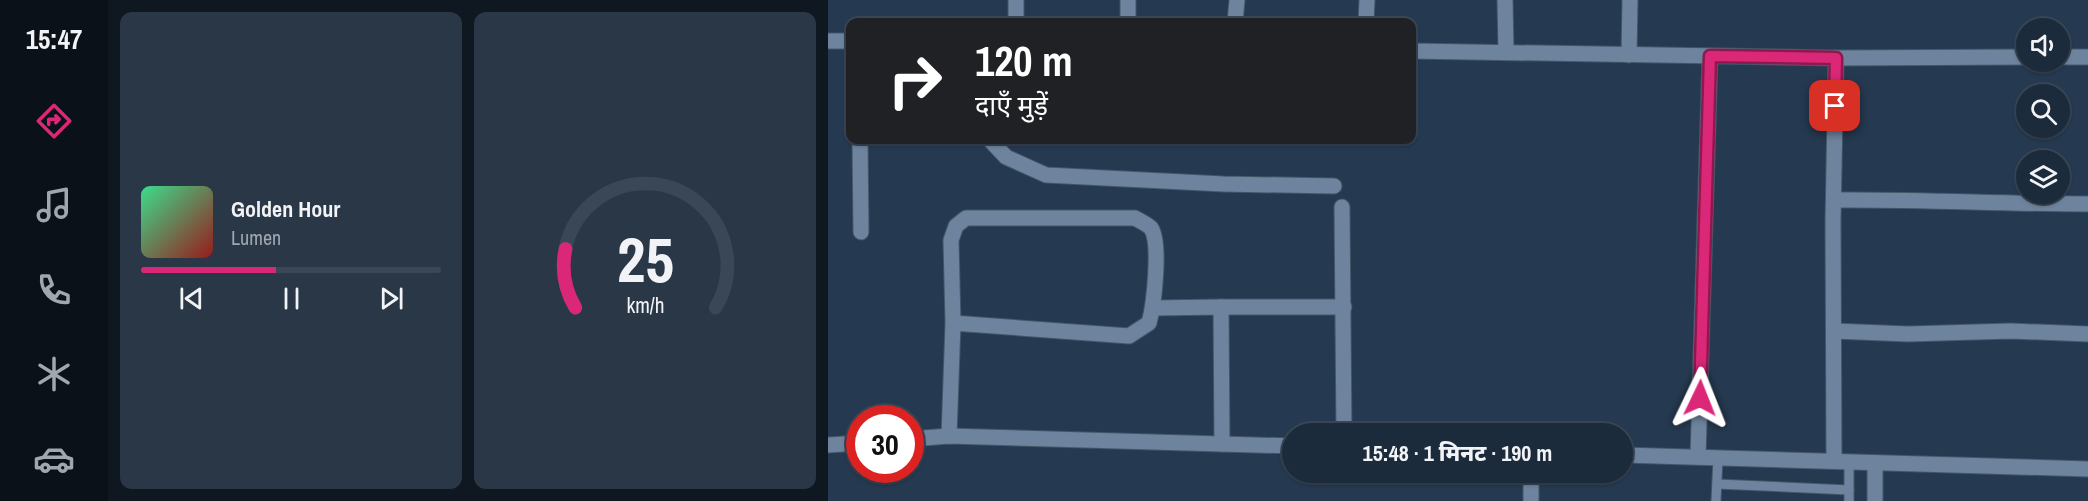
<!DOCTYPE html>
<html lang="hi">
<meta charset="utf-8">
<style>
:root{--surface:#1c2b3c;--page:#293747;--text:#f1f3f6;--muted:#a0a7af;--line:#3a4756;--accent:#db2777}
body{margin:0;font-family:"Archivo Narrow","Noto Sans Devanagari",sans-serif;background:var(--page);color:var(--text);height:100vh;display:flex;flex-direction:column;font-size:22px;white-space:nowrap}
*{box-sizing:border-box;margin:0}
p{font-size:20px;color:var(--muted)}
.icon{flex:none;width:33px;height:33px;fill:none;stroke:currentColor;stroke-width:2;stroke-linecap:round;stroke-linejoin:round}
.map{position:relative;flex:1;overflow:hidden}
.panel{display:flex;flex-direction:column;gap:12px;padding:12px;background:#0f1821;width:720px}
.panel>*{flex:none}
.banner{position:absolute;left:18px;top:18px;width:570px;height:126px;border-radius:12px;box-shadow:0 2px 4px #0004,0 0 0 2px var(--line);background:#202124;color:#fff;overflow:hidden}
.buttons{position:absolute;left:1188px;top:18px;display:grid;gap:12px}
.buttons a{display:grid;place-items:center;width:54px;height:54px;border-radius:50%;background:var(--surface);box-shadow:0 2px 4px #0004,0 0 0 2px var(--line);font-size:30px}
.speed{position:absolute;left:18px;top:405px;display:flex;gap:12px;font-size:30px;font-weight:700;text-align:center}
.speed>*{display:grid;place-content:center;width:78px;height:78px;border-radius:50%;background:var(--surface);box-shadow:0 2px 4px #0004,0 0 0 2px var(--line);line-height:1}
.speed .limit{border:9px solid #d22;background:#fff;color:#111}
.pin{position:absolute;display:grid;place-items:center;width:51px;height:51px;color:#fff;margin:-26px;border-radius:12px;box-shadow:0 3px 9px #0006}
.me{position:absolute;width:66px;margin:-33px;rotate:2deg;stroke-linejoin:round;filter:drop-shadow(0 0 4px #0008)}
.turn{display:flex;align-items:center;gap:21px;height:126px;padding:0 30px;font-size:27px}
.turn .icon{width:78px;height:78px;stroke-width:2.5}
.turn b{display:block;font-size:42px;line-height:51px}
.panel .widget{flex:1;display:flex;flex-direction:column;justify-content:center;gap:9px;min-width:0;padding:0 21px;border-radius:12px;background:var(--page)}
.panel .dial{align-items:center;gap:0}
.dial svg{height:156px;overflow:visible;fill:none;stroke:var(--line);stroke-width:7;stroke-linecap:round;text-anchor:middle}
.dial text{fill:var(--text);stroke:none}
.song{display:flex;align-items:center;gap:18px}
.cover{width:72px;height:72px;border-radius:9px;background:linear-gradient(135deg,hsl(150 70% 55%),hsl(0 70% 35%))}
.played{height:6px;border-radius:3px;background:linear-gradient(90deg,var(--accent) 45%,var(--line) 45%)}
.keys{display:flex;justify-content:space-around;direction:ltr}
.panel .tiles{flex:1;display:grid;gap:12px;grid-template-columns:repeat(2,1fr)}
.trip{position:absolute;left:454px;top:423px;width:351px;height:60px;border-radius:30px;background:var(--surface);box-shadow:0 2px 4px #0004,0 0 0 2px var(--line);font-weight:800;line-height:60px;text-align:center}
main{display:flex;flex:1;min-height:0}
.tab-bar{display:flex;flex-direction:column;width:108px;justify-content:space-around;align-items:center;background:#0b1118;color:var(--muted)}
.tab-bar .icon{width:42px;height:42px}
.tab-bar .on{color:var(--accent)}
.tab-bar b{font-size:27px;color:var(--text)}
.map>svg:first-child{display:block}
.lines{fill:none;stroke-linecap:round;stroke-linejoin:round}
.service-casing{stroke:#455669;stroke-width:11}
.minor-casing{stroke:#455669;stroke-width:17}
.service{stroke:#6e849e;stroke-width:9}
.minor{stroke:#6e849e;stroke-width:15}
.route-casing{stroke:#8e194d;stroke-width:15}
.route{stroke:#db2777;stroke-width:10}
</style>
<main>
<nav class="tab-bar">
<b>15:47</b>
<svg class="icon on" aria-label="directions" viewBox="0 0 24 24"><path d="M12 3l9 9-9 9-9-9zM9 14v-3h6M13 9l2 2-2 2"/></svg>
<svg class="icon" aria-label="music" viewBox="0 0 24 24"><path d="M9 18V5l10-2v13"/><circle cx="6" cy="18" r="3"/><circle cx="16" cy="16" r="3"/></svg>
<svg class="icon" aria-label="phone" viewBox="0 0 24 24"><path d="M5 4h4l2 5-3 2q2 4 5 5l2-3 5 2v4C11 20 4 13 5 4z"/></svg>
<svg class="icon" aria-label="climate" viewBox="0 0 24 24"><path d="M12 3v18M4 7l16 10M4 17L20 7"/></svg>
<svg class="icon" aria-label="car" viewBox="0 0 24 24"><path d="M5 17H2v-5l4-1 3-4h7l3 4 3 1v5h-3M9 17h6M6 11h13"/><circle cx="7" cy="17" r="2"/><circle cx="17" cy="17" r="2"/></svg>
</nav>
<section class="panel">
<div class="tiles">
<div class="widget">
<div class="song"><i class="cover"></i><div><b>Golden Hour</b><p>Lumen</p></div></div>
<div class="played"></div>
<div class="keys"><svg class="icon" aria-label="previous" viewBox="0 0 24 24"><path d="M18 5L8 12l10 7zM5 5v14"/></svg><svg class="icon" aria-label="pause" viewBox="0 0 24 24"><path d="M8 5v14M16 5v14"/></svg><svg class="icon" aria-label="next" viewBox="0 0 24 24"><path d="M6 5l10 7-10 7zM19 5v14"/></svg></div>
</div>
<div class="widget dial"><svg viewBox="0 0 100 80">
<path d="M14 69A42 42 0 1 1 86 69"/>
<path d="M14 69A42 42 0 0 1 9 39" stroke="#db2777"/>
<text x="50" y="56" font-size="32" font-weight="700">25</text>
<text x="50" y="72" font-size="11">km/h</text>
</svg></div>
</div>
</section>
<div class="map">
<svg width="1260" height="501" viewBox="0 0 1260 501">
<rect width="100%" height="100%" fill="#253950"/>
<g class="lines">
<g class="service-casing">
<g id="service">
<path d="M 1021,462 L 1021,501"/>
<path d="M 889,484 L 1021,490"/>
<path d="M 888,501 L 890,458"/>
</g>
</g>
<g class="minor-casing">
<g id="minor">
<path d="M 188,0 L 188,22"/>
<path d="M 677,0 L 678,52"/>
<path d="M 300,22 L 300,0"/>
<path d="M 407,22 L 409,0"/>
<path d="M 538,22 L 539,0"/>
<path d="M 0,41 L 22,41"/>
<path d="M 584,51 L 1008,58 L 1198,57"/>
<path d="M 801,55 L 802,0"/>
<path d="M 1232,57 L 1260,57"/>
<path d="M 32,140 L 33,232"/>
<path d="M 162,140 L 178,157 L 218,175 L 395,184 L 506,186"/>
<path d="M 1007,200 C 1091,199 1175,204 1260,204"/>
<path d="M 514,207 L 516,434"/>
<path d="M 393,307 L 516,307"/>
<path d="M 325,308 L 393,307 L 394,444"/>
<path d="M 1006,331 L 1080,334 L 1183,331 L 1260,334"/>
<path d="M 121,436 L 125,323 L 123,240 L 128,226 L 138,218 L 307,218 C 312,221 319,224 323,228 C 333,243 326,305 321,323 L 301,336 L 125,323"/>
<path d="M 82,439 L 121,436 L 465,446"/>
<path d="M 0,445 L 32,443"/>
<path d="M 795,455 L 1260,469"/>
<path d="M 870,457 L 882,56"/>
<path d="M 1006,461 L 1005,221 L 1008,58"/>
<path d="M 703,472 L 703,501"/>
<path d="M 1047,501 L 1047,463"/>
</g>
</g>
<use href="#service" class="service"/>
<use href="#minor" class="minor"/>
</g>
<g class="lines">
<g class="route-casing">
<path id="route" d="M 872,398 L 882,56 L 1008,58 L 1007,106"/>
</g>
<use href="#route" class="route"/>
</g>
</svg>
<div class="buttons">
<a><svg class="icon" aria-label="sound" viewBox="0 0 24 24"><path d="M4 9h4l5-4v14l-5-4H4zM17 9q2 3 0 6"/></svg></a>
<a><svg class="icon" aria-label="search" viewBox="0 0 24 24"><circle cx="10" cy="10" r="6"/><path d="M15 15l6 6"/></svg></a>
<a><svg class="icon" aria-label="layers" viewBox="0 0 24 24"><path d="M12 4l9 5-9 5-9-5zM3 14l9 5 9-5"/></svg></a>
</div>
<div class="speed"><div class="limit">30</div></div>
<div class="pin" style="left:1007px;top:106px;background:#d93025"><svg class="icon" aria-label="arrive" viewBox="0 0 24 24"><path d="M6 21V4h12l-3 4 3 4H6"/></svg></div>
<svg class="me" style="left:872px;top:398px" viewBox="-20 -20 40 40"><path d="M0-17L14 15 0 8-14 15z" fill="#db2777" stroke="#fff" stroke-width="4"/></svg>
<div class="trip">15:48 · 1 मिनट · 190 m</div>
<div class="banner">
<div class="turn"><svg class="icon" aria-label="right" viewBox="0 0 24 24"><path d="M7 20v-9h11M14 6l5 5-5 5"/></svg><div><b>120 m</b>दाएँ मुड़ें</div></div>
</div>
</div>
</main>
